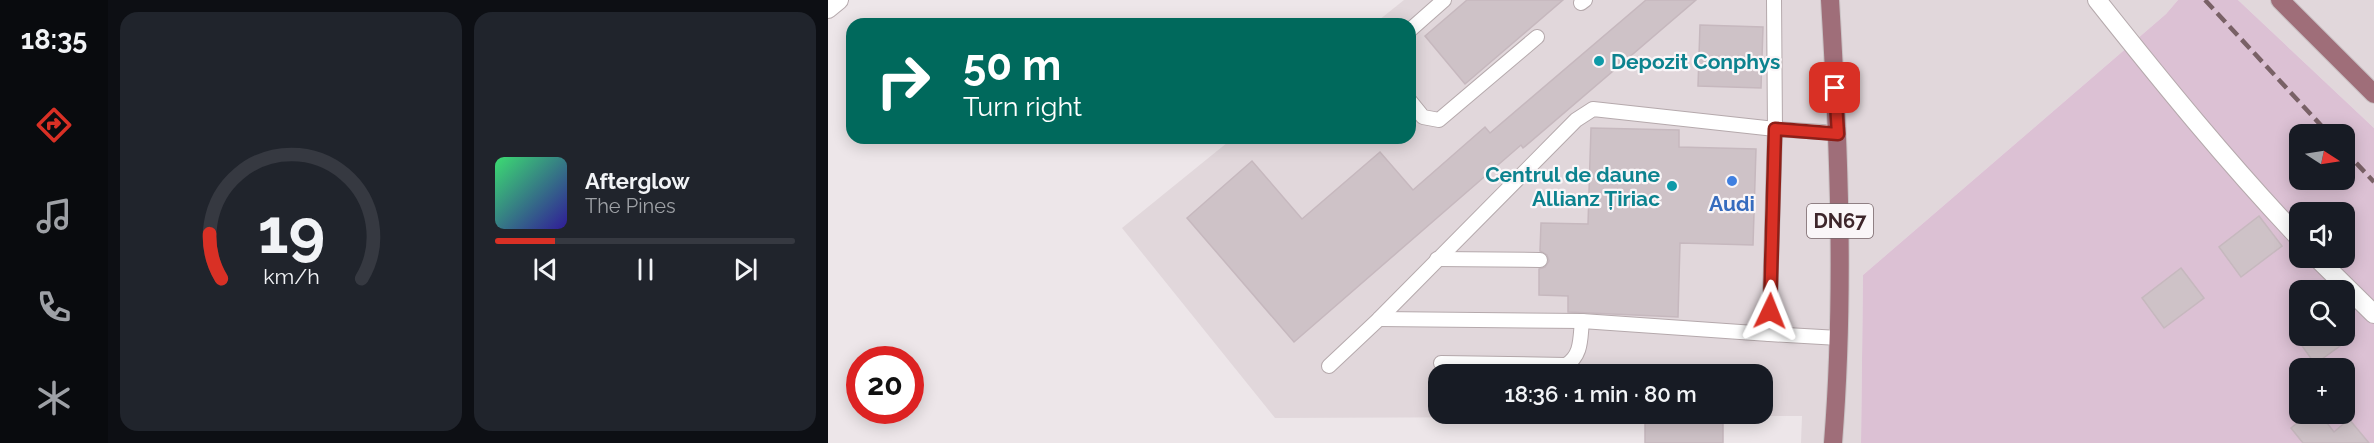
<!DOCTYPE html>
<meta charset="utf-8">
<style>
:root{--surface:#171b24;--page:#20242c;--text:#f1f3f6;--muted:#9ea1a6;--line:#363941;--accent:#d93025}
body{margin:0;font-family:Raleway,sans-serif;background:var(--page);color:var(--text);height:100vh;display:flex;flex-direction:column;font-size:22px;white-space:nowrap}
*{box-sizing:border-box;margin:0}
p{font-size:20px;color:var(--muted)}
.icon{flex:none;width:33px;height:33px;fill:none;stroke:currentColor;stroke-width:2;stroke-linecap:round;stroke-linejoin:round}
.map{position:relative;flex:1;overflow:hidden}
.side{display:flex;flex-direction:column;gap:12px;padding:12px;background:#0d0f14;width:720px}
.side>*{flex:none}
.hud{position:absolute;left:18px;top:18px;width:570px;height:126px;border-radius:18px;box-shadow:0 3px 15px #0003;background:#00695c;color:#fff;overflow:hidden}
.needle{width:39px;rotate:102deg}
.buttons{position:absolute;left:1461px;top:124px;display:grid;gap:12px}
.buttons a{display:grid;place-items:center;width:66px;height:66px;border-radius:12px;background:var(--surface);box-shadow:0 3px 15px #0003;font-size:30px}
.speed{position:absolute;left:18px;top:346px;display:flex;gap:12px;font-size:30px;font-weight:700;text-align:center}
.speed>*{display:grid;place-content:center;width:78px;height:78px;border-radius:50%;background:var(--surface);box-shadow:0 3px 15px #0003;line-height:1}
.speed .limit{border:9px solid #d22;background:#fff;color:#111}
.pin{position:absolute;display:grid;place-items:center;width:51px;height:51px;color:#fff;margin:-26px;border-radius:12px;box-shadow:0 3px 9px #0006}
.me{position:absolute;width:66px;margin:-33px;rotate:2deg;stroke-linejoin:round;filter:drop-shadow(0 0 4px #0008)}
.turn{display:flex;align-items:center;gap:21px;height:126px;padding:0 18px;font-size:27px}
.turn .icon{width:78px;height:78px;stroke-width:2.5}
.turn b{display:block;font-size:42px;line-height:51px}
.side .tile{flex:1;display:flex;flex-direction:column;justify-content:center;gap:9px;min-width:0;padding:0 21px;border-radius:18px;background:var(--page)}
.side .dial{align-items:center;gap:0}
.dial svg{height:156px;overflow:visible;fill:none;stroke:var(--line);stroke-width:7;stroke-linecap:round;text-anchor:middle}
.dial text{fill:var(--text);stroke:none}
.song{display:flex;align-items:center;gap:18px}
.cover{width:72px;height:72px;border-radius:9px;background:linear-gradient(135deg,hsl(140 70% 55%),hsl(250 70% 35%))}
.played{height:6px;border-radius:3px;background:linear-gradient(90deg,var(--accent) 20%,var(--line) 20%)}
.keys{display:flex;justify-content:space-around;direction:ltr}
.side .tiles{flex:1;display:grid;gap:12px;grid-template-columns:repeat(2,1fr)}
.trip{position:absolute;left:600px;top:364px;width:345px;height:60px;border-radius:18px;background:var(--surface);box-shadow:0 3px 15px #0003;font-weight:600;line-height:60px;text-align:center}
main{display:flex;flex:1;min-height:0}
.tab-bar{display:flex;flex-direction:column;width:108px;justify-content:space-around;align-items:center;background:#090b0e;color:var(--muted)}
.tab-bar .icon{width:42px;height:42px}
.tab-bar .current{color:var(--accent)}
.tab-bar b{font-size:27px;color:var(--text)}
.map>svg:first-child{display:block}
.built{fill:#e1d7db;fill-rule:evenodd}
.green{fill:#dcc1d4;fill-rule:evenodd}
.building{fill:#cec2c7;stroke:#c6b8be;stroke-width:1.5}
.lines{fill:none;stroke-linecap:round;stroke-linejoin:round}
.lane-casing{stroke:#b5a9ac;stroke-width:16}
.street-casing{stroke:#b5a9ac;stroke-width:20}
.primary-casing{stroke:#c9c2c4;stroke-width:20}
.lane{stroke:#fff;stroke-width:14}
.street{stroke:#fff;stroke-width:18}
.primary{stroke:#9f6e79;stroke-width:18}
.rail{stroke:#796166;stroke-width:4.5;stroke-dasharray:12 6;stroke-linecap:butt}
.route-casing{stroke:#8d1f18;stroke-width:15}
.route{stroke:#d93025;stroke-width:10}
.culture-dot{fill:#0f9aa8;stroke:#faf6f8;stroke-width:2}
.shop-dot{fill:#3f7fe0;stroke:#faf6f8;stroke-width:2}
.labels{text-anchor:middle;dominant-baseline:central;stroke-width:4.5;stroke-linejoin:round;paint-order:stroke}
.shield{fill:#faf6f8;stroke:#766468;stroke-width:1.5}
.shield-label{font-size:20px;font-weight:bold;fill:#3e262b}
.culture-label{font-size:21px;font-weight:bold;fill:#0d838f;stroke:#faf6f8;text-anchor:start}
.shop-label{font-size:21px;font-weight:bold;fill:#366cbe;stroke:#faf6f8}
</style>
<main>
<nav class="tab-bar">
<b>18:35</b>
<svg class="icon current" aria-label="directions" viewBox="0 0 24 24"><path d="M12 3l9 9-9 9-9-9zM9 14v-3h6M13 9l2 2-2 2"/></svg>
<svg class="icon" aria-label="music" viewBox="0 0 24 24"><path d="M9 18V5l10-2v13"/><circle cx="6" cy="18" r="3"/><circle cx="16" cy="16" r="3"/></svg>
<svg class="icon" aria-label="phone" viewBox="0 0 24 24"><path d="M5 4h4l2 5-3 2q2 4 5 5l2-3 5 2v4C11 20 4 13 5 4z"/></svg>
<svg class="icon" aria-label="climate" viewBox="0 0 24 24"><path d="M12 3v18M4 7l16 10M4 17L20 7"/></svg>
</nav>
<section class="side">
<div class="tiles">
<div class="tile dial"><svg viewBox="0 0 100 80">
<path d="M14 69A42 42 0 1 1 86 69"/>
<path d="M14 69A42 42 0 0 1 8 46" stroke="#d93025"/>
<text x="50" y="56" font-size="32" font-weight="700">19</text>
<text x="50" y="72" font-size="11">km/h</text>
</svg></div>
<div class="tile">
<div class="song"><i class="cover"></i><div><b>Afterglow</b><p>The Pines</p></div></div>
<div class="played"></div>
<div class="keys"><svg class="icon" aria-label="previous" viewBox="0 0 24 24"><path d="M18 5L8 12l10 7zM5 5v14"/></svg><svg class="icon" aria-label="pause" viewBox="0 0 24 24"><path d="M8 5v14M16 5v14"/></svg><svg class="icon" aria-label="next" viewBox="0 0 24 24"><path d="M6 5l10 7-10 7zM19 5v14"/></svg></div>
</div>
</div>
</section>
<div class="map">
<svg width="1546" height="443" viewBox="0 0 1546 443">
<rect width="100%" height="100%" fill="#ede6e9"/>
<g class="built">
<path d="M 576,0 L 1350,0 L 1338,14 L 1035,275 L 1033,443 L 973,443 L 974,416 L 447,418 L 294,228 L 405,138 L 582,138 L 582,24 L 546,24 ZM 610,375 L 934,375 L 934,414 L 610,414 Z"/>
<path d="M 1410,0 L 1546,0 L 1546,128 Z"/>
</g>
<path class="green" d="M 1350,0 L 1410,0 L 1546,128 L 1546,443 L 1033,443 L 1035,275 L 1338,14 ZM 1472,135 L 1516,135 L 1516,180 L 1472,180 ZM 1472,213 L 1516,213 L 1516,258 L 1472,258 ZM 1472,291 L 1516,291 L 1516,336 L 1472,336 ZM 1472,369 L 1516,369 L 1516,414 L 1472,414 Z"/>
<g class="building">
<path d="M 639,0 L 735,0 L 637,84 L 597,36 Z"/>
<path d="M 818,0 L 868,0 L 695,148 L 693,145 L 466,342 L 359,218 L 424,161 L 474,219 L 552,152 L 585,190 L 657,127 L 662,133 Z"/>
<path d="M 872,25 L 935,27 L 933,88 L 870,86 Z"/>
<path d="M 763,128 L 851,130 L 851,147 L 928,149 L 925,245 L 852,243 L 850,317 L 740,312 L 740,296 L 711,295 L 711,269 L 717,267 L 721,261 L 719,255 L 712,251 L 713,223 L 760,224 Z"/>
<path d="M 1431,216 L 1454,246 L 1413,277 L 1391,247 Z"/>
<path d="M 1353,268 L 1376,298 L 1336,328 L 1314,298 Z"/>
<path d="M 1467,336 L 1526,336 L 1487,364 Z"/>
<path d="M 1480,414 L 1492,414 L 1506,432 L 1521,419 L 1541,443 L 1475,443 L 1463,428 Z"/>
<path d="M 817,418 L 895,419 L 895,443 L 817,443 Z"/>
</g>
<g class="lines">
<g class="lane-casing">
<g id="lane">
<path d="M 946,0 L 947,129 L 941,334 L 1011,338"/>
<path d="M 753,3 L 757,0"/>
<path d="M 582,30 L 616,0"/>
<path d="M 582,101 L 595,117 L 611,120 L 709,37"/>
<path d="M 609,259 L 712,260"/>
<path d="M 551,319 L 754,321 L 941,334"/>
<path d="M 613,363 L 738,365 C 754,355 752,339 754,321"/>
<path d="M 501,366 L 551,319 L 748,120 L 765,109 L 947,129 L 1010,133"/>
</g>
</g>
<g class="street-casing">
<g id="street">
<path d="M 1269,0 C 1334,82 1400,163 1472,239"/>
<path d="M 0,9 L 11,0"/>
<path d="M 1489,258 L 1546,314"/>
</g>
</g>
<g class="primary-casing">
<g id="primary">
<path d="M 1002,0 C 1011,147 1017,295 1005,443"/>
<path d="M 1452,0 L 1546,94"/>
</g>
</g>
<use href="#lane" class="lane"/>
<use href="#street" class="street"/>
<use href="#primary" class="primary"/>
<g class="rail">
<path d="M 1377,0 L 1502,135"/>
<path d="M 1516,150 L 1546,182"/>
</g>
</g>
<g class="lines">
<g class="route-casing">
<path id="route" d="M 942,311 L 947,129 L 1010,134 L 1007,88"/>
</g>
<use href="#route" class="route"/>
</g>
<g class="culture-dot">
<circle cx="771" cy="61" r="6"/>
<circle cx="844" cy="186" r="6"/>
</g>
<circle class="shop-dot" cx="904" cy="181" r="6"/>
<g class="labels">
<rect class="shield" x="979" y="204" width="66" height="34" rx="4.5"/>
<g class="shield-label">
<text x="1012" y="221">DN67</text>
</g>
<g class="culture-label">
<text x="783" y="61">Depozit Conphys</text>
<text x="832" y="174" text-anchor="end">Centrul de daune<tspan x="832" dy="24">Allianz Țiriac</tspan></text>
</g>
<g class="shop-label">
<text x="904" y="203">Audi</text>
</g>
</g>
</svg>
<div class="buttons">
<a><svg class="needle" viewBox="-14 -14 28 28"><path d="M0-13l5 13h-10z" fill="#e53935"/><path d="M0 13l5-13h-10z" fill="#9ea1a6"/></svg></a>
<a><svg class="icon" aria-label="sound" viewBox="0 0 24 24"><path d="M4 9h4l5-4v14l-5-4H4zM17 9q2 3 0 6"/></svg></a>
<a><svg class="icon" aria-label="search" viewBox="0 0 24 24"><circle cx="10" cy="10" r="6"/><path d="M15 15l6 6"/></svg></a>
<a>+</a>
</div>
<div class="speed"><div class="limit">20</div></div>
<div class="pin" style="left:1007px;top:88px;background:#d93025"><svg class="icon" aria-label="arrive" viewBox="0 0 24 24"><path d="M6 21V4h12l-3 4 3 4H6"/></svg></div>
<svg class="me" style="left:942px;top:311px" viewBox="-20 -20 40 40"><path d="M0-17L14 15 0 8-14 15z" fill="#d93025" stroke="#fff" stroke-width="4"/></svg>
<div class="trip">18:36 · 1 min · 80 m</div>
<div class="hud">
<div class="turn"><svg class="icon" aria-label="right" viewBox="0 0 24 24"><path d="M7 20v-9h11M14 6l5 5-5 5"/></svg><div><b>50 m</b>Turn right</div></div>
</div>
</div>
</main>
